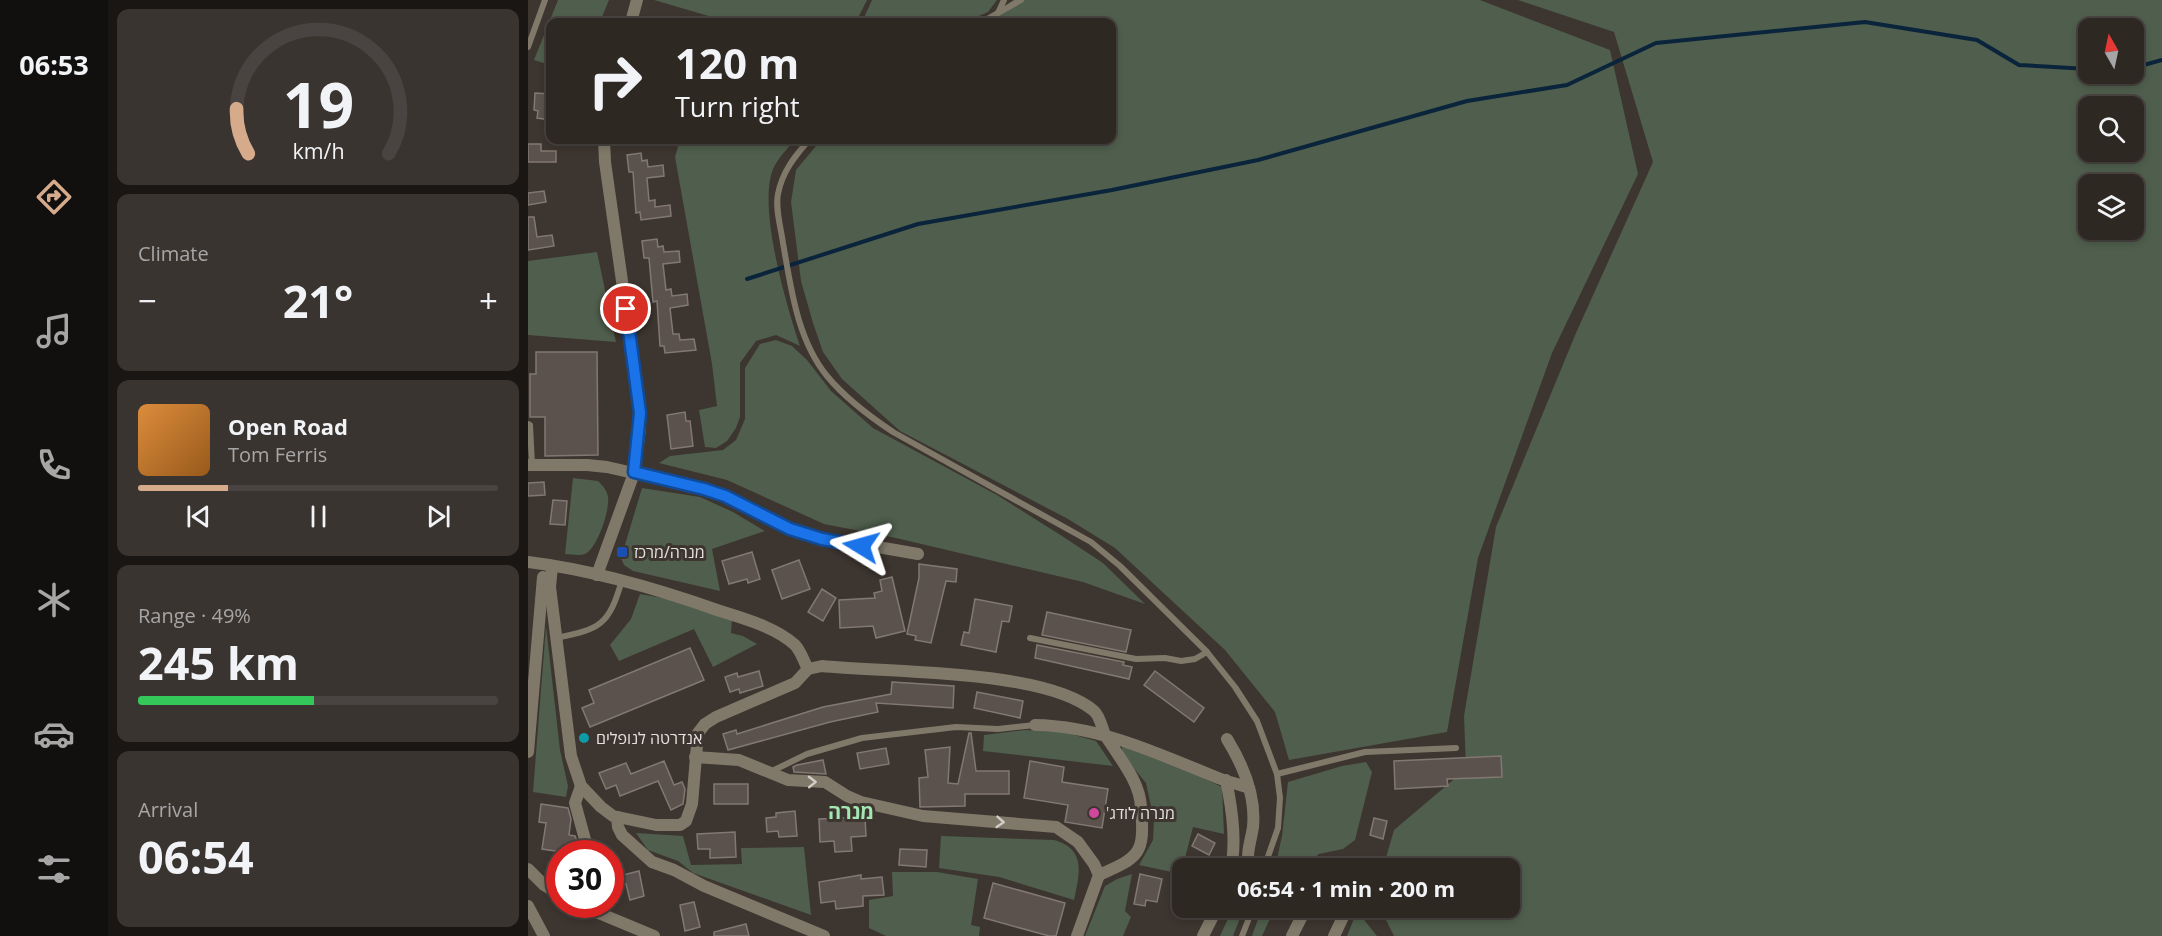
<!DOCTYPE html>
<meta charset="utf-8">
<style>
:root{--surface:#2e2823;--page:#3a3430;--text:#f1f3f6;--muted:#a7a6a6;--line:#494441;--accent:#d6ab8b}
body{margin:0;font-family:"Open Sans","Noto Sans Hebrew",sans-serif;background:var(--page);color:var(--text);height:100vh;display:flex;flex-direction:column;font-size:22px;white-space:nowrap}
*{box-sizing:border-box;margin:0}
p{font-size:20px;color:var(--muted)}
.icon{flex:none;width:33px;height:33px;fill:none;stroke:currentColor;stroke-width:2;stroke-linecap:round;stroke-linejoin:round}
.map{position:relative;flex:1;overflow:hidden}
.drawer{display:flex;flex-direction:column;gap:9px;padding:9px;background:#191613;width:420px}
.drawer>*{flex:none}
.top-card{position:absolute;left:18px;top:18px;width:570px;height:126px;border-radius:12px;box-shadow:0 3px 9px #0003,0 0 0 2px var(--line);background:#2e2823;color:var(--text);overflow:hidden}
.needle{width:39px;rotate:351deg}
.tools{position:absolute;left:1550px;top:18px;display:grid;gap:12px}
.tools a{display:grid;place-items:center;width:66px;height:66px;border-radius:12px;background:var(--surface);box-shadow:0 3px 9px #0003,0 0 0 2px var(--line);font-size:30px}
.speed{position:absolute;left:18px;top:840px;display:flex;gap:12px;font-size:30px;font-weight:700;text-align:center}
.speed>*{display:grid;place-content:center;width:78px;height:78px;border-radius:50%;background:var(--surface);box-shadow:0 3px 9px #0003,0 0 0 2px var(--line);line-height:1}
.speed .limit{border:9px solid #d22;background:#fff;color:#111}
.pin{position:absolute;display:grid;place-items:center;width:51px;height:51px;color:#fff;margin:-26px;border:3px solid #fff;border-radius:50%;box-shadow:0 2px 6px #0007}
.me{position:absolute;width:66px;margin:-33px;rotate:278deg;stroke-linejoin:round;filter:drop-shadow(0 0 4px #0008)}
.turn{display:flex;align-items:center;gap:21px;height:126px;padding:0 30px;font-size:27px}
.turn .icon{width:78px;height:78px;stroke-width:2.5}
.turn b{display:block;font-size:42px;line-height:51px}
.big{font-size:45px;font-weight:700;line-height:1.1}
.drawer .card{flex:1;display:flex;flex-direction:column;justify-content:center;gap:9px;min-width:0;padding:0 21px;border-radius:12px;background:var(--page)}
.drawer .dial{align-items:center;gap:0}
.dial svg{height:156px;overflow:visible;fill:none;stroke:var(--line);stroke-width:7;stroke-linecap:round;text-anchor:middle}
.dial text{fill:var(--text);stroke:none}
.song{display:flex;align-items:center;gap:18px}
.cover{width:72px;height:72px;border-radius:9px;background:linear-gradient(135deg,hsl(30 70% 55%),hsl(30 70% 35%))}
.played{height:6px;border-radius:3px;background:linear-gradient(90deg,var(--accent) 25%,var(--line) 25%)}
.keys{display:flex;justify-content:space-around;direction:ltr}
.heat{display:flex;justify-content:space-between;align-items:center;font-size:33px;direction:ltr}
.charge{height:9px;border-radius:4px;background:linear-gradient(90deg,#34c759 49%,var(--line) 0)}
.trip{position:absolute;left:644px;top:858px;width:348px;height:60px;border-radius:12px;background:var(--surface);box-shadow:0 3px 9px #0003,0 0 0 2px var(--line);font-weight:700;line-height:60px;text-align:center}
main{display:flex;flex:1;min-height:0}
.tabs{display:flex;flex-direction:column;width:108px;justify-content:space-around;align-items:center;background:#12100e;color:var(--muted)}
.tabs .icon{width:42px;height:42px}
.tabs .on{color:var(--accent)}
.tabs b{font-size:27px;color:var(--text)}
.map>svg:first-child{display:block}
.green{fill:#4f5e4d;fill-rule:evenodd}
.lines{fill:none;stroke-linecap:round;stroke-linejoin:round}
.stream{stroke:#0a243b;stroke-width:4}
.building{fill:#5b524d;stroke:#827872;stroke-width:1.5}
.lane{stroke:#80796a;stroke-width:6}
.street{stroke:#80796a;stroke-width:12}
.oneway{stroke:#d2ccc7}
.route-casing{stroke:#114b97;stroke-width:15}
.route{stroke:#1a73e8;stroke-width:10}
.transit-dot{fill:#1a4fb4;stroke:#3d352f;stroke-width:2}
.culture-dot{fill:#0f9aa8;stroke:#3d352f;stroke-width:2}
.hotel-dot{fill:#d1479c;stroke:#3d352f;stroke-width:2}
.labels{text-anchor:middle;dominant-baseline:central;stroke-width:6;stroke-linejoin:round;paint-order:stroke}
.poi-label{font-size:16px;fill:#e6e1de;stroke:#3d352f;text-anchor:start}
.quarter-label{font-size:20px;font-weight:bold;fill:#a3e7b2;stroke:#3d352f}
</style>
<main>
<nav class="tabs">
<b>06:53</b>
<svg class="icon on" aria-label="directions" viewBox="0 0 24 24"><path d="M12 3l9 9-9 9-9-9zM9 14v-3h6M13 9l2 2-2 2"/></svg>
<svg class="icon" aria-label="music" viewBox="0 0 24 24"><path d="M9 18V5l10-2v13"/><circle cx="6" cy="18" r="3"/><circle cx="16" cy="16" r="3"/></svg>
<svg class="icon" aria-label="phone" viewBox="0 0 24 24"><path d="M5 4h4l2 5-3 2q2 4 5 5l2-3 5 2v4C11 20 4 13 5 4z"/></svg>
<svg class="icon" aria-label="climate" viewBox="0 0 24 24"><path d="M12 3v18M4 7l16 10M4 17L20 7"/></svg>
<svg class="icon" aria-label="car" viewBox="0 0 24 24"><path d="M5 17H2v-5l4-1 3-4h7l3 4 3 1v5h-3M9 17h6M6 11h13"/><circle cx="7" cy="17" r="2"/><circle cx="17" cy="17" r="2"/></svg>
<svg class="icon" aria-label="filters" viewBox="0 0 24 24"><path d="M4 7h16M4 17h16"/><circle cx="9" cy="7" r="2"/><circle cx="15" cy="17" r="2"/></svg>
</nav>
<section class="drawer">
<div class="card dial"><svg viewBox="0 0 100 80">
<path d="M14 69A42 42 0 1 1 86 69"/>
<path d="M14 69A42 42 0 0 1 8 46" stroke="#d6ab8b"/>
<text x="50" y="56" font-size="32" font-weight="700">19</text>
<text x="50" y="72" font-size="11">km/h</text>
</svg></div>
<div class="card"><p>Climate</p>
<div class="heat"><a>−</a><b class="big">21°</b><a>+</a></div>
</div>
<div class="card">
<div class="song"><i class="cover"></i><div><b>Open Road</b><p>Tom Ferris</p></div></div>
<div class="played"></div>
<div class="keys"><svg class="icon" aria-label="previous" viewBox="0 0 24 24"><path d="M18 5L8 12l10 7zM5 5v14"/></svg><svg class="icon" aria-label="pause" viewBox="0 0 24 24"><path d="M8 5v14M16 5v14"/></svg><svg class="icon" aria-label="next" viewBox="0 0 24 24"><path d="M6 5l10 7-10 7zM19 5v14"/></svg></div>
</div>
<div class="card"><p>Range · 49%</p><b class="big">245 km</b><div class="charge"></div></div>
<div class="card"><p>Arrival</p><b class="big">06:54</b></div>
</section>
<div class="map">
<svg width="1634" height="936" viewBox="0 0 1634 936">
<rect width="100%" height="100%" fill="#3d352f"/>
<g class="green">
<path d="M 30,0 L 81,0 L 72,22 L 22,22 L 22,65 L 6,60 Z"/>
<path d="M 126,0 L 339,0 L 330,18 L 326,22 L 183,22 L 184,17 Z"/>
<path d="M 344,0 L 469,0 L 460,12 L 437,22 L 334,22 Z"/>
<path d="M 485,0 L 952,0 L 1082,50 L 1110,174 L 1024,353 L 950,558 L 919,732 L 761,760 L 747,712 L 697,650 L 587,548 L 540,519 L 372,431 L 314,379 L 295,352 L 285,323 L 273,281 L 263,202 L 268,170 L 293,140 L 584,140 L 584,22 L 458,22 Z"/>
<path d="M 990,0 L 1634,0 L 1634,936 L 866,936 L 852,908 L 981,908 L 981,868 L 855,868 L 866,830 L 938,769 L 936,716 L 968,527 L 1048,333 L 1125,162 L 1086,32 ZM 1560,28 L 1605,28 L 1605,74 L 1560,74 ZM 1560,106 L 1605,106 L 1605,152 L 1560,152 ZM 1560,184 L 1605,184 L 1605,230 L 1560,230 Z"/>
<path d="M 152,140 L 267,140 C 260,148 252,156 247,165 C 227,201 259,307 272,346 L 248,335 L 228,341 L 212,363 L 212,417 L 208,428 L 199,441 L 188,448 L 177,447 L 171,410 L 189,406 L 184,364 L 147,157 Z"/>
<path d="M 69,252 L 88,342 L 0,335 L 0,261 Z"/>
<path d="M 248,340 L 264,346 L 279,360 L 303,391 L 345,428 L 469,495 L 534,536 L 575,563 L 617,604 L 555,582 L 368,538 L 296,524 L 199,480 L 131,463 L 142,456 L 195,450 L 208,440 L 217,419 L 217,368 L 232,344 Z"/>
<path d="M 45,478 L 70,481 C 75,486 79,490 80,497 C 82,510 69,549 57,554 C 51,556 43,554 37,554 Z"/>
<path d="M 114,488 L 172,497 L 205,512 L 237,531 L 184,549 L 192,591 L 105,571 L 96,565 L 93,558 Z"/>
<path d="M 112,594 L 146,600 L 204,619 L 203,633 L 215,636 L 229,644 L 185,667 L 166,629 L 91,661 L 82,645 L 103,619 Z"/>
<path d="M 18,626 L 32,750 L 40,786 L 38,797 L 5,792 Z"/>
<path d="M 497,730 L 536,732 L 568,741 L 585,766 L 455,751 L 456,735 Z"/>
<path d="M 594,747 L 620,752 L 694,787 L 696,834 L 665,827 L 653,874 L 611,865 L 625,840 L 626,820 L 618,783 L 594,754 Z"/>
<path d="M 838,762 L 844,772 L 827,840 L 815,849 L 791,854 L 775,868 L 747,868 L 754,836 L 760,782 L 814,766 Z"/>
<path d="M 108,833 L 155,836 L 163,865 L 214,864 L 213,848 L 276,847 L 283,915 L 165,873 L 150,861 L 120,850 Z"/>
<path d="M 413,836 L 526,840 C 558,849 552,873 546,900 L 471,877 L 411,868 Z"/>
<path d="M 364,872 L 409,872 L 450,879 L 443,925 L 452,927 L 451,936 L 358,936 L 341,928 L 341,900 L 365,896 Z"/>
<path d="M 604,874 L 597,911 L 603,917 L 595,936 L 557,936 L 577,886 L 589,879 Z"/>
<path d="M 705,908 L 716,908 L 705,936 L 692,936 Z"/>
<path d="M 734,908 L 747,908 L 734,936 L 724,936 Z"/>
<path d="M 829,911 L 849,936 L 819,936 Z"/>
</g>
<g class="lines">
<g class="stream">
<path d="M 1605,68 L 1634,60"/>
<path d="M 219,279 L 390,224 L 584,190 L 730,160 L 939,101 L 1039,85 L 1128,43 L 1337,22 L 1449,40 L 1491,65 L 1560,69"/>
</g>
</g>
<g class="building">
<path d="M 7,93 L 22,94 L 22,120 L 9,118 L 10,111 L 6,110 Z"/>
<path d="M 0,144 L 13,144 L 13,151 L 28,151 L 28,162 L 0,162 Z"/>
<path d="M 113,153 L 114,161 L 119,160 L 120,167 L 135,165 L 136,176 L 119,178 L 121,201 L 127,200 L 127,207 L 142,205 L 143,216 L 113,220 L 112,212 L 108,213 L 105,172 L 101,172 L 99,155 Z"/>
<path d="M 16,191 L 18,202 L 0,205 L 0,193 Z"/>
<path d="M 0,217 L 6,217 L 9,237 L 24,235 L 26,246 L 0,250 Z"/>
<path d="M 129,239 L 130,247 L 135,246 L 136,252 L 151,251 L 152,262 L 135,264 L 138,290 L 143,289 L 144,296 L 159,294 L 160,305 L 142,308 L 145,334 L 151,334 L 152,340 L 166,339 L 168,350 L 137,353 L 136,346 L 132,346 L 129,301 L 125,302 L 121,258 L 116,258 L 114,241 Z"/>
<path d="M 8,352 L 69,352 L 70,455 L 17,456 L 17,417 L 2,417 L 2,374 L 8,374 Z"/>
<path d="M 157,412 L 158,421 L 162,421 L 165,446 L 143,449 L 139,415 Z"/>
<path d="M 16,482 L 17,495 L 0,496 L 0,483 Z"/>
<path d="M 25,500 L 39,501 L 37,525 L 22,524 Z"/>
<path d="M 224,552 L 232,579 L 220,583 L 219,579 L 201,584 L 194,561 Z"/>
<path d="M 271,560 L 282,589 L 254,599 L 244,570 Z"/>
<path d="M 391,564 L 429,569 L 428,582 L 418,581 L 403,643 L 387,640 L 388,636 L 379,634 L 391,578 Z"/>
<path d="M 364,577 L 377,631 L 348,638 L 345,626 L 312,628 L 311,600 L 347,598 L 346,593 L 354,591 L 352,580 Z"/>
<path d="M 294,589 L 308,598 L 295,621 L 280,612 Z"/>
<path d="M 447,599 L 484,606 L 481,622 L 474,621 L 468,652 L 433,645 L 436,632 L 441,633 Z"/>
<path d="M 519,612 L 603,630 L 598,652 L 514,635 Z"/>
<path d="M 509,645 L 596,662 L 595,665 L 604,667 L 601,679 L 507,658 Z"/>
<path d="M 162,648 L 176,680 L 62,727 L 54,708 L 66,703 L 61,690 Z"/>
<path d="M 231,671 L 235,686 L 212,693 L 211,689 L 202,692 L 197,677 L 209,673 L 210,677 Z"/>
<path d="M 627,671 L 676,708 L 666,722 L 616,685 Z"/>
<path d="M 364,682 L 426,686 L 425,708 L 348,703 L 350,712 L 302,722 L 200,750 L 195,734 L 208,730 L 209,734 L 295,707 L 363,694 Z"/>
<path d="M 449,692 L 495,701 L 492,718 L 446,708 Z"/>
<path d="M 441,733 L 443,733 L 448,771 L 481,771 L 481,794 L 437,794 L 437,806 L 392,807 L 391,778 L 400,777 L 397,750 L 422,747 L 420,783 L 430,784 Z"/>
<path d="M 358,748 L 361,764 L 332,769 L 329,753 Z"/>
<path d="M 973,756 L 974,777 L 919,779 L 920,786 L 867,789 L 866,761 Z"/>
<path d="M 295,760 L 298,774 L 266,772 L 265,767 L 269,765 Z"/>
<path d="M 136,761 L 146,785 L 154,782 L 157,789 L 155,804 L 143,810 L 130,781 L 92,796 L 88,785 L 78,789 L 71,773 L 98,763 L 103,774 Z"/>
<path d="M 502,761 L 536,767 L 534,782 L 580,789 L 574,828 L 537,822 L 540,805 L 496,798 Z"/>
<rect x="186" y="784" width="34" height="20"/>
<path d="M 13,804 L 40,808 L 43,819 L 41,835 L 47,836 L 49,841 L 47,854 L 14,849 L 18,823 L 11,822 Z"/>
<path d="M 267,811 L 269,836 L 251,837 L 250,831 L 239,832 L 238,818 L 248,817 L 248,813 Z"/>
<path d="M 337,817 L 338,836 L 323,837 L 324,851 L 307,852 L 306,841 L 292,842 L 291,819 Z"/>
<path d="M 846,818 L 859,821 L 855,839 L 842,835 Z"/>
<path d="M 207,832 L 208,857 L 182,858 L 182,849 L 170,849 L 169,834 Z"/>
<path d="M 670,834 L 687,843 L 681,855 L 664,846 Z"/>
<path d="M 372,849 L 399,850 L 398,867 L 371,865 Z"/>
<path d="M 111,871 L 116,896 L 102,900 L 98,884 L 93,885 L 91,876 Z"/>
<path d="M 612,874 L 634,879 L 629,902 L 618,900 L 617,906 L 606,904 Z"/>
<path d="M 333,875 L 333,879 L 354,877 L 356,895 L 335,896 L 335,906 L 308,909 L 307,901 L 293,903 L 291,882 Z"/>
<path d="M 465,883 L 537,903 L 528,936 L 521,936 L 456,918 Z"/>
<path d="M 166,902 L 172,927 L 157,931 L 152,905 Z"/>
<path d="M 218,924 L 221,936 L 186,936 L 186,932 Z"/>
</g>
<g class="lines">
<g class="lane">
<path d="M 470,13 L 476,0"/>
<path d="M 454,22 L 493,0"/>
<path d="M 0,47 L 17,0"/>
<path d="M 281,140 C 267,156 254,172 250,194 C 247,209 253,228 255,243 C 263,288 269,339 299,376 C 317,398 341,416 365,432 L 563,542 L 592,566 L 679,652 L 707,687 L 729,721 L 749,774 L 752,798 L 750,828 L 736,868"/>
<path d="M 0,424 L 2,425 L 4,465"/>
<path d="M 28,638 C 73,629 81,625 94,580"/>
<path d="M 502,638 L 608,659 L 637,658 L 653,661 L 667,659 L 679,652"/>
<path d="M 242,772 L 279,754 L 334,738 L 428,727 L 470,729 L 507,725"/>
<path d="M 749,774 L 837,752 L 928,748"/>
<path d="M 714,936 L 725,908"/>
</g>
<g class="street">
<path d="M 103,22 L 109,0"/>
<path d="M 0,465 L 59,465 L 79,467 L 176,489 L 197,496 L 262,529 L 294,539 L 316,544 L 350,547 L 390,554"/>
<path d="M 0,562 C 66,570 130,589 192,611 C 217,619 247,627 267,645 C 273,651 276,662 280,669 L 294,666 C 360,673 517,669 566,711 C 572,716 574,728 577,735 C 580,740 584,745 587,750 C 599,768 612,786 613,807 C 617,854 612,857 571,875"/>
<path d="M 24,566 L 22,587 L 43,756 L 53,786 L 73,807 L 85,816 L 128,825 L 152,825 L 158,821 L 164,804 L 170,733 L 177,724 L 188,717 L 267,683 L 280,669"/>
<path d="M 69,575 L 106,473 L 112,429 L 110,393 L 77,162 L 76,140"/>
<path d="M 507,725 C 572,726 631,754 690,778 C 700,782 711,784 721,788"/>
<path d="M 699,739 C 715,765 728,796 725,827 C 723,841 717,855 722,868"/>
<path d="M 0,752 L 15,577"/>
<path d="M 167,757 L 211,760 L 260,780 L 297,782 L 319,796 L 333,802 L 395,816 L 528,827 L 550,842 L 566,864 L 571,875 L 549,936"/>
<path d="M 698,780 C 704,808 709,840 703,868"/>
<path d="M 53,786 L 47,803 L 61,854"/>
<path d="M 89,817 L 90,827 L 94,835 L 124,862 L 146,870 L 176,886 L 296,936"/>
<path d="M 809,868 L 822,867 L 825,868"/>
<path d="M 0,869 L 16,885 L 32,895"/>
<path d="M 49,904 L 126,936"/>
<path d="M 0,906 L 16,936"/>
<path d="M 675,936 L 689,908"/>
<path d="M 764,936 L 778,908"/>
<path d="M 806,936 L 816,915 L 830,908"/>
</g>
</g>
<defs><path id="oneway-chevron" d="M-2-3.5L2.5 0L-2 3.5" fill="none" stroke-width="1.6" stroke-linecap="round" stroke-linejoin="round" transform="scale(1.5)"/></defs>
<g class="oneway">
<use href="#oneway-chevron" transform="translate(284 782) rotate(-1)"/>
<use href="#oneway-chevron" transform="translate(472 822) rotate(4)"/>
</g>
<g class="lines">
<g class="route-casing">
<path id="route" d="M 98,309 L 112,413 L 106,472 L 176,489 L 197,496 L 262,529 L 294,539 L 333,546"/>
</g>
<use href="#route" class="route"/>
</g>
<rect class="transit-dot" x="88" y="546" width="12" height="12" rx="3"/>
<circle class="culture-dot" cx="56" cy="738" r="6"/>
<circle class="hotel-dot" cx="566" cy="813" r="6"/>
<g class="labels">
<g class="poi-label">
<text x="106" y="552">מנרה/מרכז</text>
<text x="68" y="738">אנדרטה לנופלים</text>
<text x="578" y="813">'מנרה לודג</text>
</g>
<g class="quarter-label">
<text x="323" y="811">מנרה</text>
</g>
</g>
</svg>
<div class="tools">
<a><svg class="needle" viewBox="-14 -14 28 28"><path d="M0-13l5 13h-10z" fill="#e53935"/><path d="M0 13l5-13h-10z" fill="#a7a6a6"/></svg></a>
<a><svg class="icon" aria-label="search" viewBox="0 0 24 24"><circle cx="10" cy="10" r="6"/><path d="M15 15l6 6"/></svg></a>
<a><svg class="icon" aria-label="layers" viewBox="0 0 24 24"><path d="M12 4l9 5-9 5-9-5zM3 14l9 5 9-5"/></svg></a>
</div>
<div class="speed"><div class="limit">30</div></div>
<div class="pin" style="left:98px;top:309px;background:#d93025"><svg class="icon" aria-label="arrive" viewBox="0 0 24 24"><path d="M6 21V4h12l-3 4 3 4H6"/></svg></div>
<svg class="me" style="left:333px;top:546px" viewBox="-20 -20 40 40"><path d="M0-17L14 15 0 8-14 15z" fill="#1a73e8" stroke="#fff" stroke-width="4"/></svg>
<div class="trip">06:54 · 1 min · 200 m</div>
<div class="top-card">
<div class="turn"><svg class="icon" aria-label="right" viewBox="0 0 24 24"><path d="M7 20v-9h11M14 6l5 5-5 5"/></svg><div><b>120 m</b>Turn right</div></div>
</div>
</div>
</main>
